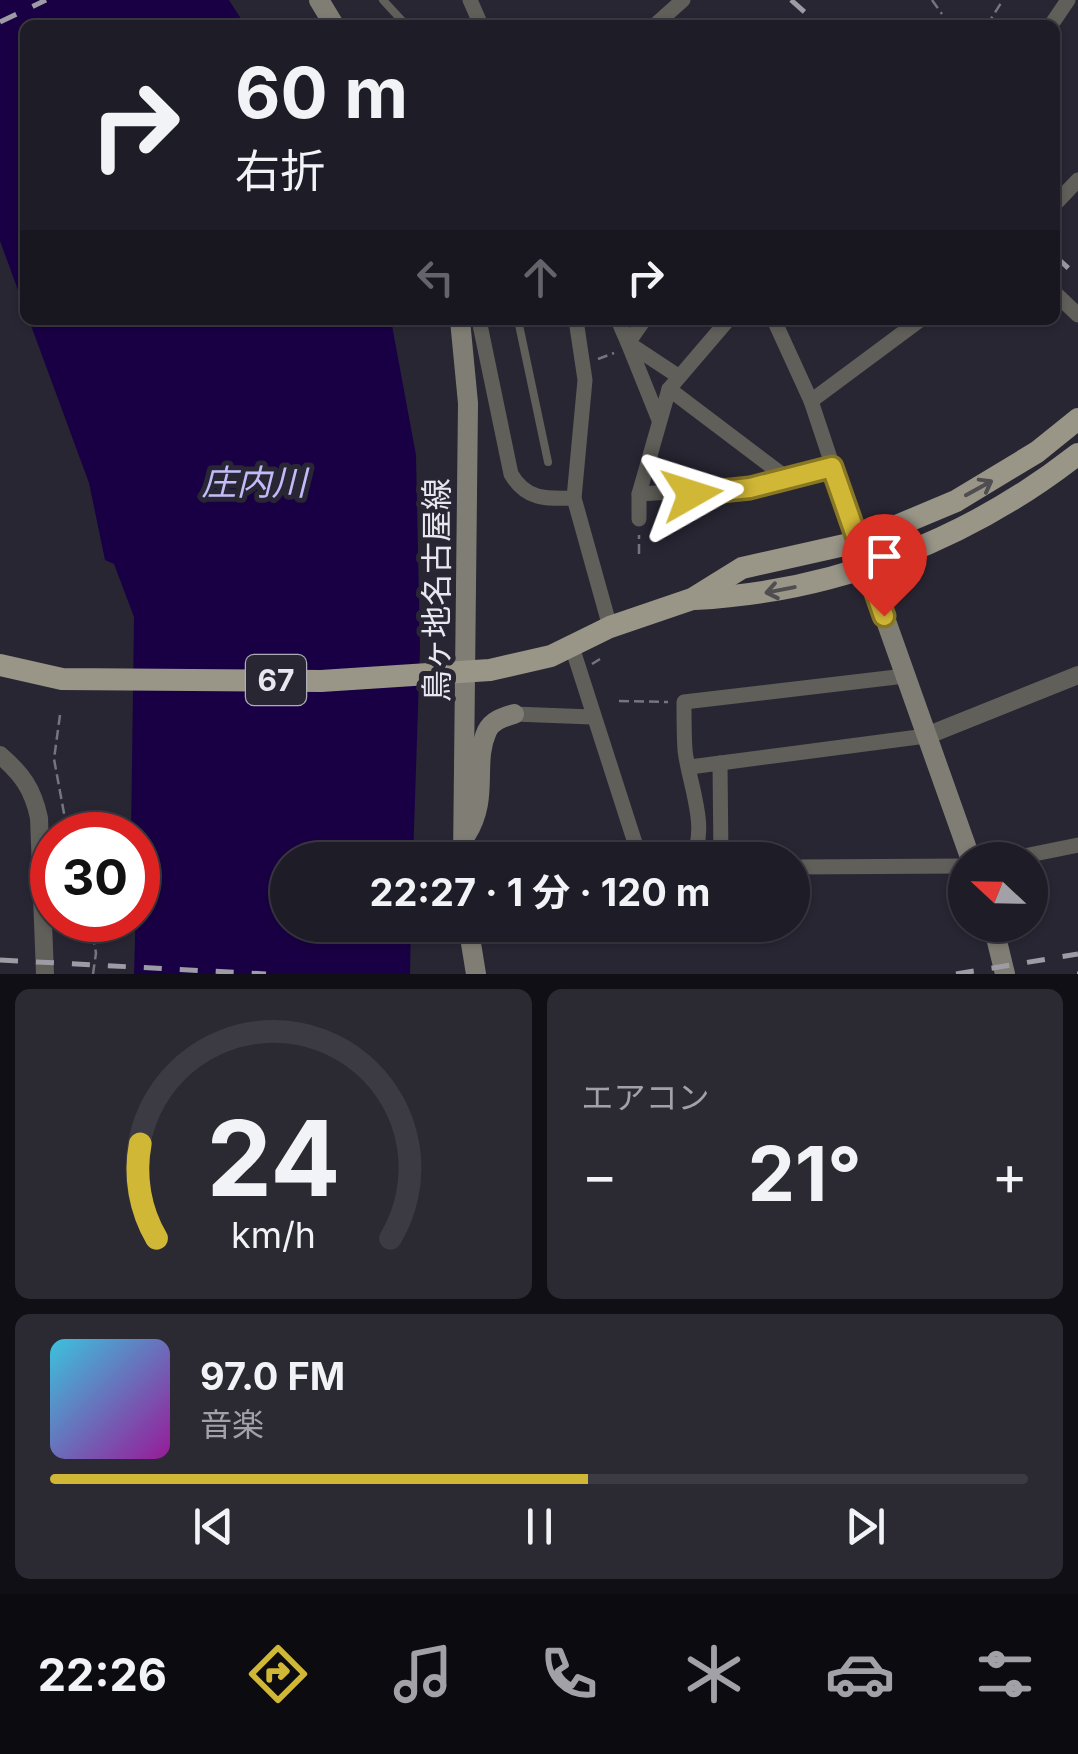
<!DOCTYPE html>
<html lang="ja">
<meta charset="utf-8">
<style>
:root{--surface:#1e1c26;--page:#2b2932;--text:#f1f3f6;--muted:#a1a1a7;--line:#3c3a43;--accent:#d1b736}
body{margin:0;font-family:Inter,"Noto Sans JP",sans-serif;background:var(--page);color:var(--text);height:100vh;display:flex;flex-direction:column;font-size:38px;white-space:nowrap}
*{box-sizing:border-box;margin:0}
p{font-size:32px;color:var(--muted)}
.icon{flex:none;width:55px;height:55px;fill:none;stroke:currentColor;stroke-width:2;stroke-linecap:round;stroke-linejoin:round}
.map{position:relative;height:974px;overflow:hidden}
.sheet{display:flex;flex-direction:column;gap:15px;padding:15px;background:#100f15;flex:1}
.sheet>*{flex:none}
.top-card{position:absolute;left:20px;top:20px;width:1040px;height:305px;border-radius:15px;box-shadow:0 2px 8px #0004,0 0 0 2px var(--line);background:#1e1c26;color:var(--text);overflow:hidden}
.needle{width:65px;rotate:292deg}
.controls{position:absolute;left:948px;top:842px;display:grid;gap:20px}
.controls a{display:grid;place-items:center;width:100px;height:100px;border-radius:50%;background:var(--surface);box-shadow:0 2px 8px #0004,0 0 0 2px var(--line);font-size:50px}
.speed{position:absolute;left:30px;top:812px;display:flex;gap:20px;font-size:50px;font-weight:700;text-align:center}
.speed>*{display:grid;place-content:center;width:130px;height:130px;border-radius:50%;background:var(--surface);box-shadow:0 2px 8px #0004,0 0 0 2px var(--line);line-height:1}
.speed .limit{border:15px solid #d22;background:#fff;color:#111}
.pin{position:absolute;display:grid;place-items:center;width:85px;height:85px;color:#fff;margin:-102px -42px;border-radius:50% 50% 50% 0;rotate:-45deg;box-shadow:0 0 10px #0007}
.pin .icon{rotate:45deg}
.me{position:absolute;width:110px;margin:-55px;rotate:84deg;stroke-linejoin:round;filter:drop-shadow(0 0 8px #0008)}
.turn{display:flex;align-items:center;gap:35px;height:210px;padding:0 50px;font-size:45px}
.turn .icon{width:130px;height:130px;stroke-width:2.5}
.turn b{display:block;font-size:70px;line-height:85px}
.lanes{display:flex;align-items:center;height:95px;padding:0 50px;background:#0003;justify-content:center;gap:50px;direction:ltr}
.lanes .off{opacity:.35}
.big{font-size:75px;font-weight:700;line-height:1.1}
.sheet .tile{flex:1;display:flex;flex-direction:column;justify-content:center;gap:15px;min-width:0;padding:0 35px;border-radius:15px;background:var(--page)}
.sheet .dial{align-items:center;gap:0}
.dial svg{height:260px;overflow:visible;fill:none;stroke:var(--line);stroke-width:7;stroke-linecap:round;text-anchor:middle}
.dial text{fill:var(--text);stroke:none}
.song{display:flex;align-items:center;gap:30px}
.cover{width:120px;height:120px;border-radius:15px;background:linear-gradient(135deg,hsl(190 70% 55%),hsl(300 70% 35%))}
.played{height:10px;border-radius:5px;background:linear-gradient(90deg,var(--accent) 55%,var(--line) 55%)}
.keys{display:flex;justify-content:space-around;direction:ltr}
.heat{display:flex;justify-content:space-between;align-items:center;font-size:55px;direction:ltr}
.sheet .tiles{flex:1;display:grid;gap:15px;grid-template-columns:1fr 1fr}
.tile:last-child{grid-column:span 2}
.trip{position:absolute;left:270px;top:842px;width:540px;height:100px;border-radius:50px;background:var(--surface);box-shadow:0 2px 8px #0004,0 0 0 2px var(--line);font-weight:700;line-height:100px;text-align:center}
.tab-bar{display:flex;height:160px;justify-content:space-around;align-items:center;background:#0c0b0f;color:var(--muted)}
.tab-bar .icon{width:70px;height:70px}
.tab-bar .selected{color:var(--accent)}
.tab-bar b{font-size:45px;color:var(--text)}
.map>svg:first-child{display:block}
.water{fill:#190044}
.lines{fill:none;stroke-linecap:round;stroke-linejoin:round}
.path{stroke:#75747f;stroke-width:2.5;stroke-dasharray:10 5;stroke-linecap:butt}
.service{stroke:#605f59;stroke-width:8}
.minor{stroke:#605f59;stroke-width:15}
.tertiary{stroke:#605f59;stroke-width:18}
.secondary{stroke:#807e74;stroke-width:20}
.primary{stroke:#999688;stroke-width:22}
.rail{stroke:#9d9ca5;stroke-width:5;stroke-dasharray:18 18;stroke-linecap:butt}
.oneway{stroke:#504d51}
.route-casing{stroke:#887723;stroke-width:25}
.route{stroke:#d1b736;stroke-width:18}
.labels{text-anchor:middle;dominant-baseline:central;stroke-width:10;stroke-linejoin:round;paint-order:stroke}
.shield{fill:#282633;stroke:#aeadb7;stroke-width:2.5}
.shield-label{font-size:30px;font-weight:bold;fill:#e8e7ef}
.street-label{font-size:32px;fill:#e8e7ef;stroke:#282633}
.water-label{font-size:35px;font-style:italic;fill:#c3bbf9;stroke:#282633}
</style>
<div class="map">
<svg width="1078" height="974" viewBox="0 0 1078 974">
<rect width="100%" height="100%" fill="#282633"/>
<g class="water">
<path d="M 0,0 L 229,0 L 245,25 L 25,25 L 25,309 L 0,241 Z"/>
<path d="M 29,320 L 391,320 L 416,455 L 420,648 L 413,860 L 288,860 L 288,925 L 411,925 L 410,974 L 134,974 L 138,835 L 131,835 L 134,617 L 114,564 L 105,560 L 89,483 Z"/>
</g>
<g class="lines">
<g class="path">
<path d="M 932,0 L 942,14"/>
<path d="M 987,25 L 1003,0"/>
<path d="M 598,359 L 614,353"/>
<path d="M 639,554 L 639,535"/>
<path d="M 592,664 L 600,659"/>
<path d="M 619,701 L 668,702"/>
<path d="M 60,715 L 54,759 L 68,835"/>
<path d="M 90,920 L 96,953 L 93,974"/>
</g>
<g class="service">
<path d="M 383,0 L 406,25"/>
<path d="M 518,320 L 548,462"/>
</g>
<g class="minor">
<path d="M 470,0 L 481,25"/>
<path d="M 655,25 L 683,0"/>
<path d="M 1051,25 L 1068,0"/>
<path d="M 1055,204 L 1078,180"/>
<path d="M 1055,293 L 1078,315"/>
<path d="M 479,320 L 511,474 C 526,500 546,499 574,498"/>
<path d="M 576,320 L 585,380 L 574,498 L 610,627"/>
<path d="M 618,320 L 628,343 L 678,376"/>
<path d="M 644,320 L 628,343 L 659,420"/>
<path d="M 774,320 L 811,401 L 858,542"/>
<path d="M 669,389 L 788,479"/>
<path d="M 811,401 L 920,320"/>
<path d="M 639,494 L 750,487 L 832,467"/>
<path d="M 639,519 L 639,494 L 669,389 L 728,320"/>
<path d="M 572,647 L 636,846 L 647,860"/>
<path d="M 514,714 L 592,717"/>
<path d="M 720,763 L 721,860"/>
<path d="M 690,767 L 926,736"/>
<path d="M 690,860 C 711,832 688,781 685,750 C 684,734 684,718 684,702 L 905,676"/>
<path d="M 1004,860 L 1078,845"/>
<path d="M 792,867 L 965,866"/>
</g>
<g class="tertiary">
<path d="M 926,736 L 1078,675"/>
<path d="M 0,755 C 22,774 33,789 39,818 L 45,974"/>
</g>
<g class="secondary">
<path d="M 319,0 L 334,25"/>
<path d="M 460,320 L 468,403 L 463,860"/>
<path d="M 858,542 L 971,860"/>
<path d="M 466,835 C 490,797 472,764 487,731 C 492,720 504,717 514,714"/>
<path d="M 468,925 L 476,974"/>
<path d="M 993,925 L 1005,974"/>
</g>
<g class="primary">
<path d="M 695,599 C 835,592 968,540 1078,454"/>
<path d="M 0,665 L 62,679 L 321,681 L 490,670 L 551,656 L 610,627 L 692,599 L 742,568 L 858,542 L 956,501 L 1037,452 L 1078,419"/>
</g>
<g class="rail">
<path d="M 791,0 L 819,25"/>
<path d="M 0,22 L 46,0"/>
<path d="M 1055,256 L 1078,277"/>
<path d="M 0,960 L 266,974"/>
<path d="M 956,974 L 1078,954"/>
<path d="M 1077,974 L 1078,974"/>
</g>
</g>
<defs><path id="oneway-shaft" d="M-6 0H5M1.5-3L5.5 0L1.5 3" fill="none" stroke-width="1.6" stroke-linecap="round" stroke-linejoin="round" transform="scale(2.5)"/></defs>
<g class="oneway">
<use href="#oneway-shaft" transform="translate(979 488) rotate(-29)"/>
<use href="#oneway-shaft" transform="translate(780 590) rotate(169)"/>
</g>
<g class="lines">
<g class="route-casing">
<path id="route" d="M 692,494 L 750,488 L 832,467 L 884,616"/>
</g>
<use href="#route" class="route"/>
</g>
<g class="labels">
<rect class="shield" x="246" y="655" width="60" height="50" rx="8"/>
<g class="shield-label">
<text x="276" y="680">67</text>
</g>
<g class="street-label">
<text transform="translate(436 590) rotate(-90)">鳥ヶ地名古屋線</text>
</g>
<g class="water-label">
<text x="254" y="482">庄内川</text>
</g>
</g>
</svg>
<div class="controls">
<a><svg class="needle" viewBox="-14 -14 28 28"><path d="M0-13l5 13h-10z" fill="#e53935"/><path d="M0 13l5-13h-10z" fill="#a1a1a7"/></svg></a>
</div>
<div class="speed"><div class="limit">30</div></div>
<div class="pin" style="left:884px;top:616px;background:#d93025"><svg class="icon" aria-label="arrive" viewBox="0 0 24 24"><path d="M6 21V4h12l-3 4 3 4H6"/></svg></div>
<svg class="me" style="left:692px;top:494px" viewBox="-20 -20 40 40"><path d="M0-17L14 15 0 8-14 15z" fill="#d1b736" stroke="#fff" stroke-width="4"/></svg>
<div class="trip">22:27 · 1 分 · 120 m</div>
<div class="top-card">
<div class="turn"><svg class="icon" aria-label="right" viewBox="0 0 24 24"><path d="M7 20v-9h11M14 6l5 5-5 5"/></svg><div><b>60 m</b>右折</div></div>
<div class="lanes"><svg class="icon off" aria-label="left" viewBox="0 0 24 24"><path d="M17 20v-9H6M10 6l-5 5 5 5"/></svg><svg class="icon off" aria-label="ahead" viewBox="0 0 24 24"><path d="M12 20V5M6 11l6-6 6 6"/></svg><svg class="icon" aria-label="right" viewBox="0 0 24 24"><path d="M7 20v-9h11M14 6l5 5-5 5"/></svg></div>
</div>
</div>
<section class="sheet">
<div class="tiles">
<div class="tile dial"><svg viewBox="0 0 100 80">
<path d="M14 69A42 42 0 1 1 86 69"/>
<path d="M14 69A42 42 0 0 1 9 40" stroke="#d1b736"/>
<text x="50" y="56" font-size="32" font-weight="700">24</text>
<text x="50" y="72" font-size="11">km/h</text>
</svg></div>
<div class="tile"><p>エアコン</p>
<div class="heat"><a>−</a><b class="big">21°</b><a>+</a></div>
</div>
<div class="tile">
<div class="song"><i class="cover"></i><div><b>97.0 FM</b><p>音楽</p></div></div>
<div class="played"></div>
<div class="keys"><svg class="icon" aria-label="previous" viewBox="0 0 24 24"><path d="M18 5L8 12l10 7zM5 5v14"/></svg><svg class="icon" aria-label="pause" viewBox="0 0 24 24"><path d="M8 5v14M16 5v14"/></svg><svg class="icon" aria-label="next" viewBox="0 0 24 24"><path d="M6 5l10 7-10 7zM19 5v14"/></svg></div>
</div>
</div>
</section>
<nav class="tab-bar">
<b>22:26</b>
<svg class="icon selected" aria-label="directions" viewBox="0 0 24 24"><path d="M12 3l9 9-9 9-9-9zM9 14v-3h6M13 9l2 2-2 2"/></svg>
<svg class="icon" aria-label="music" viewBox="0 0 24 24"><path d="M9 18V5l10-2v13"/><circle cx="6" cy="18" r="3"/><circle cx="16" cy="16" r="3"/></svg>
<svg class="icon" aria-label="phone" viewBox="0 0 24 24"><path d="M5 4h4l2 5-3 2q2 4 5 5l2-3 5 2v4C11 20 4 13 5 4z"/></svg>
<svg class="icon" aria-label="climate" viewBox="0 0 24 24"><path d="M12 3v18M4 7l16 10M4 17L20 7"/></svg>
<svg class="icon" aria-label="car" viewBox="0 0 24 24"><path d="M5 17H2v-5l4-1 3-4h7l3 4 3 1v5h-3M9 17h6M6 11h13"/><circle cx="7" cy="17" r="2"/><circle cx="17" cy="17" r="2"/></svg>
<svg class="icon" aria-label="filters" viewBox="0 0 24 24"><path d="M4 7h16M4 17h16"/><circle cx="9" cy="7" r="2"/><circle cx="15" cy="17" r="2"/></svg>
</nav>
